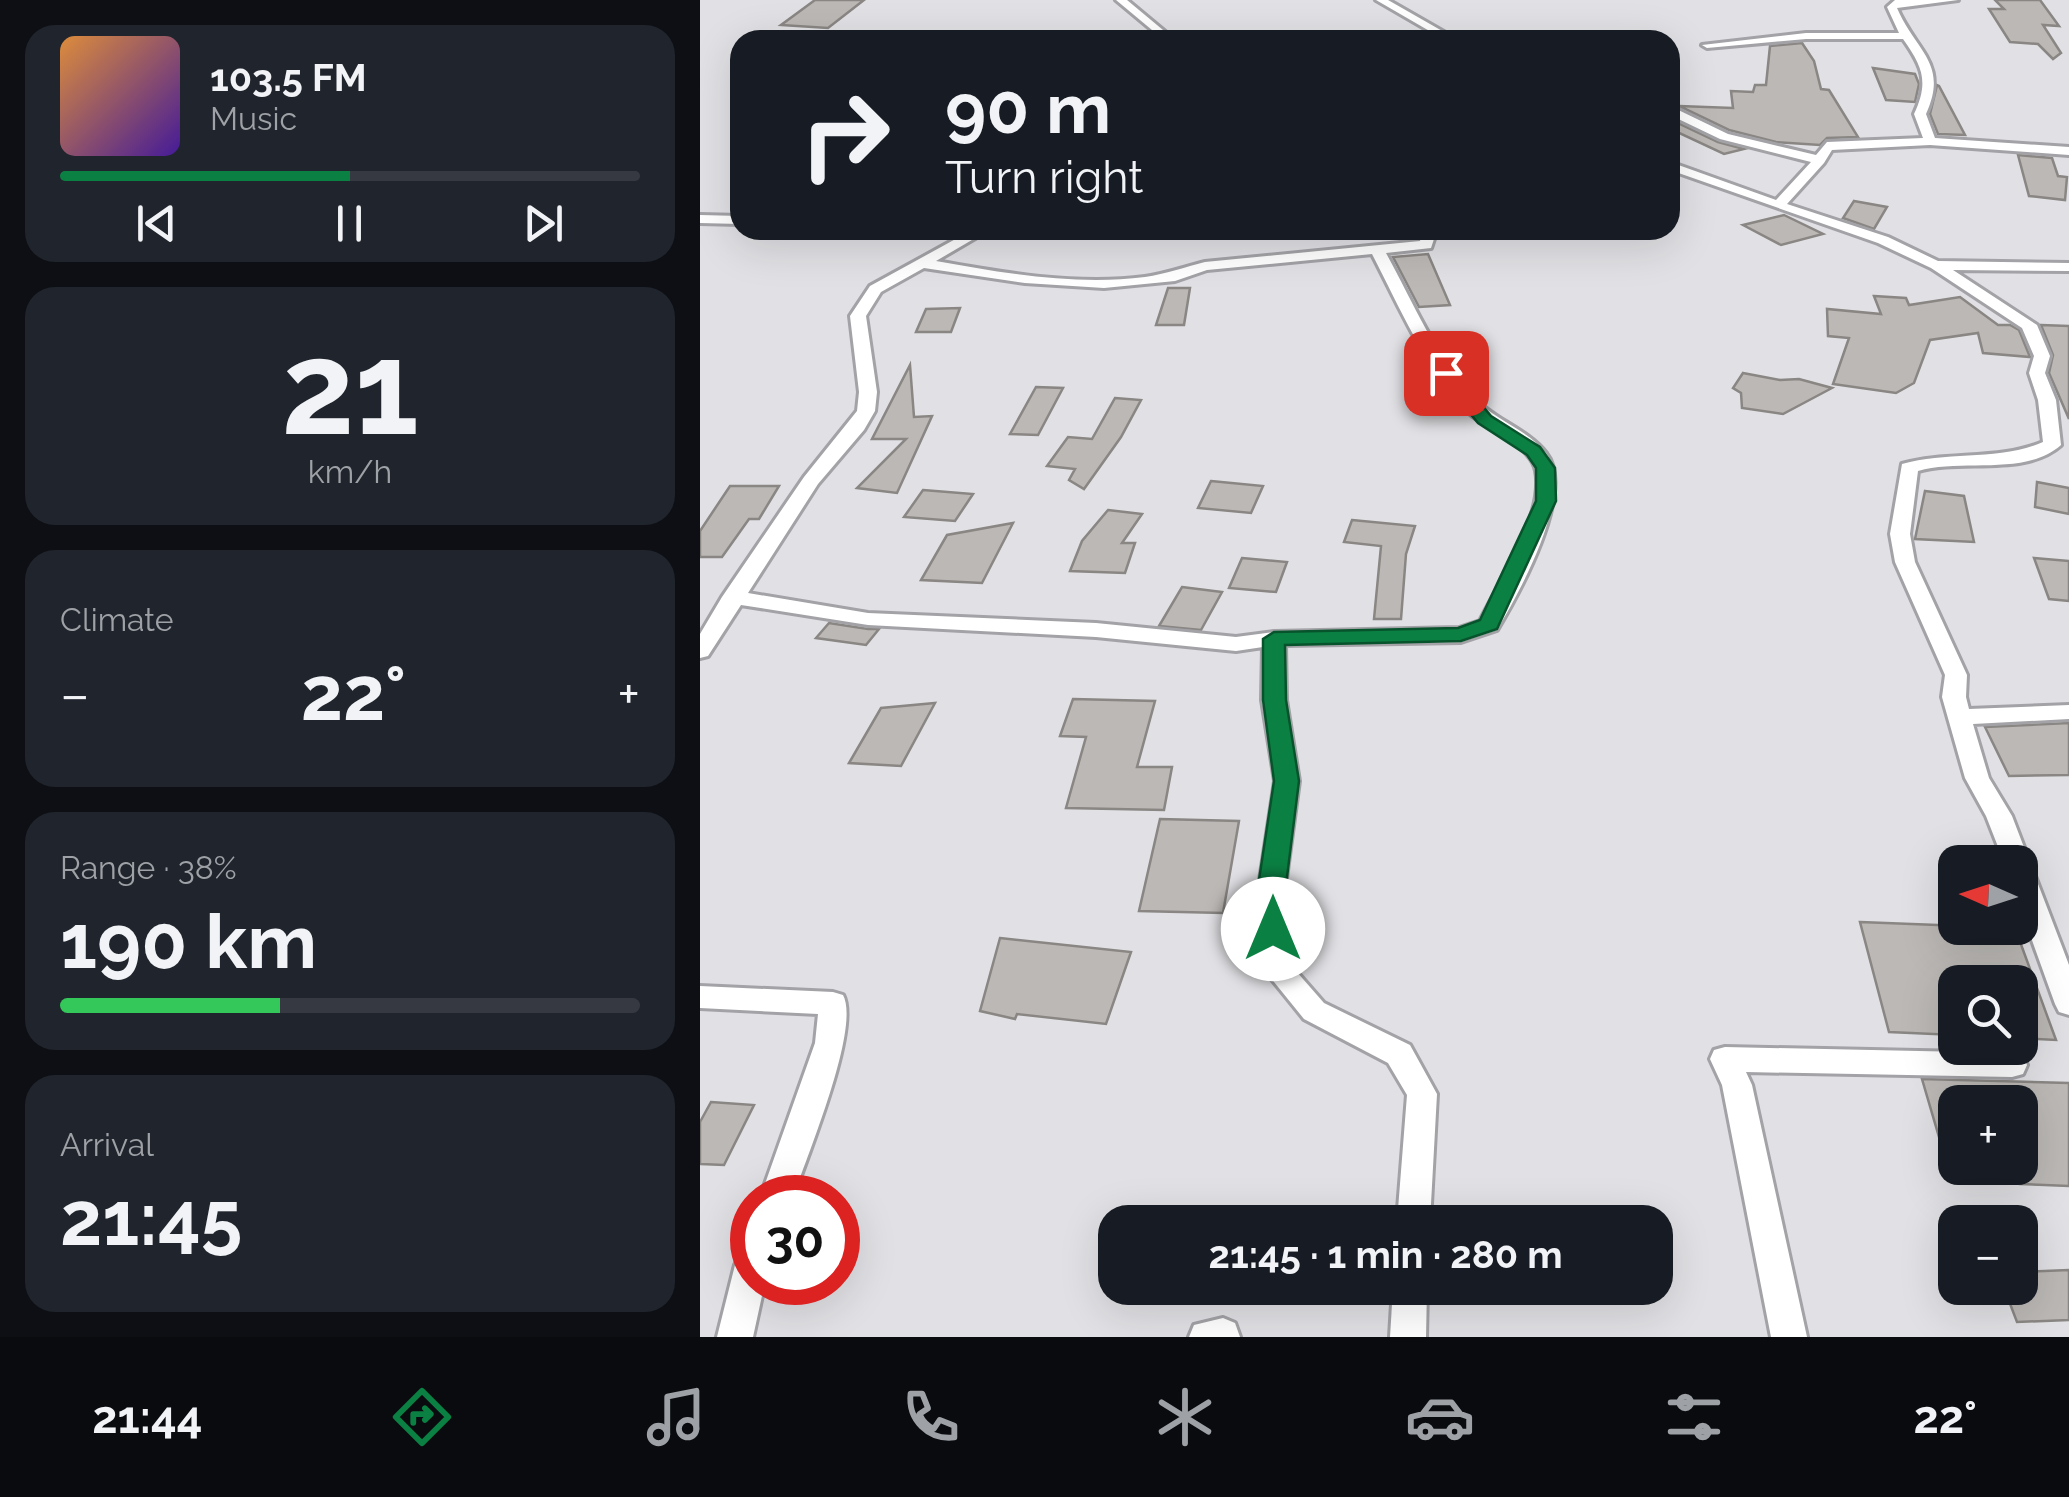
<!DOCTYPE html>
<meta charset="utf-8">
<style>
:root{--surface:#171b24;--page:#20242c;--text:#f1f3f6;--muted:#9ea1a6;--line:#363941;--accent:#0b8043}
body{margin:0;font-family:Raleway,sans-serif;background:var(--page);color:var(--text);height:100vh;display:flex;flex-direction:column;font-size:38px;white-space:nowrap}
*{box-sizing:border-box;margin:0}
p{font-size:32px;color:var(--muted)}
.icon{flex:none;width:55px;height:55px;fill:none;stroke:currentColor;stroke-width:2;stroke-linecap:round;stroke-linejoin:round}
.map{position:relative;flex:1;overflow:hidden}
.sheet{display:flex;flex-direction:column;gap:25px;padding:25px;background:#0d0f14;width:700px}
.sheet>*{flex:none}
.guide{position:absolute;left:30px;top:30px;width:950px;height:210px;border-radius:30px;box-shadow:0 10px 40px #0002;background:#171b24;color:var(--text);overflow:hidden}
.needle{width:65px;rotate:273deg}
.tools{position:absolute;left:1238px;top:845px;display:grid;gap:20px}
.tools a{display:grid;place-items:center;width:100px;height:100px;border-radius:20px;background:var(--surface);box-shadow:0 10px 40px #0002;font-size:50px}
.speed{position:absolute;left:30px;top:1175px;display:flex;gap:20px;font-size:50px;font-weight:700;text-align:center}
.speed>*{display:grid;place-content:center;width:130px;height:130px;border-radius:50%;background:var(--surface);box-shadow:0 10px 40px #0002;line-height:1}
.speed .limit{border:15px solid #d22;background:#fff;color:#111}
.pin{position:absolute;display:grid;place-items:center;width:85px;height:85px;color:#fff;margin:-42px;border-radius:20px;box-shadow:0 5px 15px #0006}
.me{position:absolute;width:110px;margin:-55px;rotate:0deg;stroke-linejoin:round;filter:drop-shadow(0 0 8px #0008)}
.turn{display:flex;align-items:center;gap:35px;height:210px;padding:0 50px;font-size:45px}
.turn .icon{width:130px;height:130px;stroke-width:2.5}
.turn b{display:block;font-size:70px;line-height:85px}
.big{font-size:75px;font-weight:700;line-height:1.1}
.sheet .card{flex:1;display:flex;flex-direction:column;justify-content:center;gap:15px;min-width:0;padding:0 35px;border-radius:30px;background:var(--page)}
.sheet .dial{align-items:center;gap:0}
.dial b{font-size:130px;line-height:1}
.song{display:flex;align-items:center;gap:30px}
.cover{width:120px;height:120px;border-radius:15px;background:linear-gradient(135deg,hsl(30 70% 55%),hsl(260 70% 35%))}
.played{height:10px;border-radius:5px;background:linear-gradient(90deg,var(--accent) 50%,var(--line) 50%)}
.keys{display:flex;justify-content:space-around;direction:ltr}
.heat{display:flex;justify-content:space-between;align-items:center;font-size:55px;direction:ltr}
.charge{height:15px;border-radius:8px;background:linear-gradient(90deg,#34c759 38%,var(--line) 0)}
.trip{position:absolute;left:398px;top:1205px;width:575px;height:100px;border-radius:30px;background:var(--surface);box-shadow:0 10px 40px #0002;font-weight:700;line-height:100px;text-align:center}
.menu{display:flex;height:160px;justify-content:space-around;align-items:center;background:#090b0e;color:var(--muted)}
.menu .icon{width:70px;height:70px}
.menu .current{color:var(--accent)}
.menu b{font-size:45px;color:var(--text)}
main{display:flex;flex:1;min-height:0}
.map>svg:first-child{display:block}
.building{fill:#bbb8b5;stroke:#898683;stroke-width:2.5}
.lines{fill:none;stroke-linecap:round;stroke-linejoin:round}
.street-casing{stroke:#a3a3a7;stroke-width:6}
.street{fill:#fff;fill-rule:evenodd}
.route{fill:#0b8043;stroke:#07532c;stroke-width:2.5}
</style>
<main>
<section class="sheet">
<div class="card">
<div class="song"><i class="cover"></i><div><b>103.5 FM</b><p>Music</p></div></div>
<div class="played"></div>
<div class="keys"><svg class="icon" aria-label="previous" viewBox="0 0 24 24"><path d="M18 5L8 12l10 7zM5 5v14"/></svg><svg class="icon" aria-label="pause" viewBox="0 0 24 24"><path d="M8 5v14M16 5v14"/></svg><svg class="icon" aria-label="next" viewBox="0 0 24 24"><path d="M6 5l10 7-10 7zM19 5v14"/></svg></div>
</div>
<div class="card dial"><b>21</b><p>km/h</p></div>
<div class="card"><p>Climate</p>
<div class="heat"><a>−</a><b class="big">22°</b><a>+</a></div>
</div>
<div class="card"><p>Range · 38%</p><b class="big">190 km</b><div class="charge"></div></div>
<div class="card"><p>Arrival</p><b class="big">21:45</b></div>
</section>
<div class="map">
<svg width="1369" height="1337" viewBox="0 0 1369 1337">
<rect width="100%" height="100%" fill="#e1e1e5"/>
<g class="building">
<path d="M 115,0 L 164,0 L 128,28 L 81,25 Z"/>
<path d="M 1295,0 L 1340,0 L 1359,26 L 1343,25 L 1361,53 L 1353,59 L 1338,44 L 1310,42 L 1289,9 L 1304,9 Z"/>
<path d="M 1102,43 L 1114,61 L 1121,89 L 1129,90 L 1158,137 L 1127,138 L 1120,145 L 1076,142 L 1029,130 L 979,106 L 1033,108 L 1031,91 L 1053,92 L 1055,85 L 1066,85 L 1070,46 Z"/>
<path d="M 1173,68 L 1215,74 L 1219,84 L 1215,102 L 1186,100 Z"/>
<path d="M 1237,85 L 1239,86 L 1265,135 L 1238,134 L 1230,114 Z"/>
<path d="M 978,123 L 1018,142 L 1044,149 L 1024,154 L 977,132 Z"/>
<path d="M 1318,155 L 1352,158 L 1358,176 L 1367,177 L 1365,200 L 1329,196 Z"/>
<path d="M 1154,201 L 1187,207 L 1174,229 L 1143,218 Z"/>
<path d="M 1084,215 L 1123,234 L 1081,245 L 1043,225 Z"/>
<path d="M 728,254 L 750,305 L 719,307 L 693,257 Z"/>
<path d="M 468,288 L 490,288 L 484,325 L 456,325 Z"/>
<path d="M 1174,296 L 1206,298 L 1209,305 L 1260,297 L 1298,325 L 1310,325 L 1319,330 L 1330,357 L 1283,353 L 1278,333 L 1230,340 L 1214,383 L 1196,393 L 1133,384 L 1149,338 L 1128,336 L 1127,309 L 1181,314 Z"/>
<path d="M 260,308 L 251,332 L 216,332 L 226,309 Z"/>
<path d="M 1341,325 L 1369,326 L 1369,419 L 1349,373 L 1353,355 Z"/>
<path d="M 210,365 L 214,417 L 232,416 L 197,493 L 157,488 L 206,439 L 172,439 Z"/>
<path d="M 1043,373 L 1080,380 L 1099,379 L 1132,388 L 1083,414 L 1042,408 L 1041,393 L 1033,388 Z"/>
<path d="M 336,387 L 363,388 L 338,435 L 310,434 Z"/>
<path d="M 415,398 L 441,400 L 421,437 L 384,489 L 369,480 L 375,469 L 347,466 L 368,437 L 392,439 Z"/>
<path d="M 511,481 L 563,486 L 551,513 L 498,508 Z"/>
<path d="M 1337,482 L 1369,488 L 1369,514 L 1335,507 Z"/>
<path d="M 30,486 L 79,486 L 59,519 L 49,519 L 22,557 L 0,557 L 0,531 Z"/>
<path d="M 223,490 L 273,494 L 255,521 L 204,517 Z"/>
<path d="M 1225,491 L 1264,496 L 1274,542 L 1215,539 Z"/>
<path d="M 408,510 L 442,514 L 422,543 L 435,543 L 425,573 L 370,571 L 382,541 Z"/>
<path d="M 652,520 L 715,526 L 706,554 L 701,619 L 674,619 L 681,546 L 644,542 Z"/>
<path d="M 313,523 L 282,583 L 221,580 L 247,535 Z"/>
<path d="M 542,558 L 587,562 L 576,592 L 529,588 Z"/>
<path d="M 1334,558 L 1369,561 L 1369,601 L 1349,599 Z"/>
<path d="M 482,587 L 522,592 L 501,630 L 459,626 Z"/>
<path d="M 129,623 L 168,629 L 179,629 L 166,645 L 116,638 Z"/>
<path d="M 373,699 L 455,701 L 437,767 L 472,767 L 464,810 L 366,808 L 386,737 L 360,736 Z"/>
<path d="M 235,703 L 201,766 L 149,763 L 181,708 Z"/>
<path d="M 1369,723 L 1369,775 L 1309,776 L 1285,727 Z"/>
<path d="M 460,819 L 539,821 L 523,913 L 439,911 Z"/>
<path d="M 1160,922 L 1315,928 L 1356,1040 L 1320,1038 L 1320,982 L 1255,982 L 1255,1035 L 1189,1032 Z"/>
<path d="M 300,938 L 431,952 L 406,1024 L 317,1014 L 315,1019 L 280,1011 Z"/>
<path d="M 1222,1079 L 1369,1083 L 1369,1186 L 1320,1184 L 1320,1102 L 1255,1102 L 1255,1170 L 1249,1171 Z"/>
<path d="M 11,1102 L 54,1105 L 24,1165 L 0,1164 L 0,1122 Z"/>
<path d="M 1369,1270 L 1369,1320 L 1317,1322 L 1304,1288 L 1320,1288 L 1320,1272 Z"/>
</g>
<g class="lines">
<g class="street-casing">
<g id="street">
<path d="M 416,0 L 427,0 L 475,40 L 464,40 Z"/>
<path d="M 676,0 L 688,0 L 758,40 L 745,40 Z"/>
<path d="M 1195,0 L 1258,0 L 1197,8 C 1216,52 1249,63 1226,114 L 1235,138 L 1369,147 L 1369,155 L 1230,145 L 1132,150 L 1124,163 L 1087,204 L 1188,237 L 1238,261 L 1369,263 L 1369,271 L 1253,270 L 1337,325 L 1350,356 L 1345,373 L 1356,400 L 1361,445 C 1325,477 1262,458 1218,471 L 1210,534 L 1215,562 L 1267,675 L 1266,697 L 1269,709 L 1369,705 L 1369,719 L 1273,724 L 1289,778 L 1312,816 L 1369,965 L 1369,1015 L 1359,1012 L 1355,1004 L 1320,907 L 1320,862 L 1304,862 L 1286,816 L 1265,778 L 1242,697 L 1245,675 L 1195,562 L 1190,534 L 1202,464 C 1248,451 1299,461 1343,442 L 1338,400 L 1329,373 L 1334,356 L 1322,328 L 1231,268 L 1178,243 L 970,170 L 970,162 L 1076,200 L 1111,162 L 1020,139 L 970,115 L 970,106 L 1028,134 L 1116,155 L 1127,142 L 1223,138 L 1214,114 C 1229,82 1223,67 1203,39 L 1106,39 L 1007,48 L 1002,45 L 1106,33 L 1199,33 L 1187,7 Z"/>
<path d="M 0,215 L 40,216 L 40,224 L 0,223 Z"/>
<path d="M 272,230 L 289,230 L 236,261 C 303,273 376,286 445,277 C 466,274 485,267 505,262 L 720,241 L 723,230 L 737,230 L 731,248 L 686,253 C 713,302 735,356 773,397 C 794,420 827,429 846,453 C 876,491 819,593 797,630 L 761,642 L 585,645 L 586,700 L 599,781 L 584,893 L 589,963 L 624,1003 L 710,1045 L 737,1094 L 730,1222 L 697,1222 L 707,1095 L 688,1063 L 604,1019 L 561,966 L 558,893 L 575,781 L 562,700 L 563,647 L 536,651 L 396,637 L 168,625 L 41,605 L 8,656 L 0,658 L 0,634 L 22,597 L 104,477 L 157,411 L 159,392 L 150,316 L 170,286 ZM 672,254 C 700,308 725,368 768,412 C 786,430 831,444 836,471 C 845,514 799,583 780,621 L 759,628 L 574,632 L 536,637 L 396,623 L 168,613 L 48,593 L 118,484 L 164,430 L 175,411 L 177,392 L 166,316 L 181,292 L 224,268 L 325,283 L 404,288 L 475,281 L 507,270 Z"/>
<path d="M 0,986 L 133,992 L 143,995 C 161,1028 106,1158 93,1198 L 60,1198 L 115,1043 L 118,1014 L 0,1008 Z"/>
<path d="M 1025,1047 L 1312,1053 L 1323,1056 L 1327,1065 L 1323,1074 L 1312,1077 L 1046,1072 L 1052,1085 L 1107,1337 L 1071,1337 L 1022,1085 L 1010,1059 L 1014,1050 Z"/>
<path d="M 52,1249 L 52,1282 L 65,1282 L 53,1337 L 17,1337 L 35,1265 L 40,1254 Z"/>
<path d="M 693,1288 L 727,1288 L 726,1337 L 690,1337 Z"/>
<path d="M 523,1318 L 535,1323 L 540,1337 L 489,1337 L 494,1325 Z"/>
</g>
</g>
<use href="#street" class="street"/>
</g>
<path class="route" d="M 739,369 L 752,369 L 791,416 L 840,447 L 855,468 L 856,501 L 797,629 L 761,641 L 585,645 L 586,700 L 599,781 L 585,893 L 587,929 L 583,937 L 573,940 L 563,937 L 559,929 L 557,893 L 574,781 L 563,700 L 563,639 L 574,632 L 758,628 L 780,620 L 836,501 L 836,468 L 827,455 L 778,423 L 739,376 Z"/>
</svg>
<div class="tools">
<a><svg class="needle" viewBox="-14 -14 28 28"><path d="M0-13l5 13h-10z" fill="#e53935"/><path d="M0 13l5-13h-10z" fill="#9ea1a6"/></svg></a>
<a><svg class="icon" aria-label="search" viewBox="0 0 24 24"><circle cx="10" cy="10" r="6"/><path d="M15 15l6 6"/></svg></a>
<a>+</a>
<a>−</a>
</div>
<div class="speed"><div class="limit">30</div></div>
<div class="pin" style="left:746px;top:373px;background:#d93025"><svg class="icon" aria-label="arrive" viewBox="0 0 24 24"><path d="M6 21V4h12l-3 4 3 4H6"/></svg></div>
<svg class="me" style="left:573px;top:929px" viewBox="-20 -20 40 40"><circle r="19" fill="#fff"/><path d="M0-13L10 11 0 6-10 11z" fill="#0b8043"/></svg>
<div class="trip">21:45 · 1 min · 280 m</div>
<div class="guide">
<div class="turn"><svg class="icon" aria-label="right" viewBox="0 0 24 24"><path d="M7 20v-9h11M14 6l5 5-5 5"/></svg><div><b>90 m</b>Turn right</div></div>
</div>
</div>
</main>
<nav class="menu">
<b>21:44</b>
<svg class="icon current" aria-label="directions" viewBox="0 0 24 24"><path d="M12 3l9 9-9 9-9-9zM9 14v-3h6M13 9l2 2-2 2"/></svg>
<svg class="icon" aria-label="music" viewBox="0 0 24 24"><path d="M9 18V5l10-2v13"/><circle cx="6" cy="18" r="3"/><circle cx="16" cy="16" r="3"/></svg>
<svg class="icon" aria-label="phone" viewBox="0 0 24 24"><path d="M5 4h4l2 5-3 2q2 4 5 5l2-3 5 2v4C11 20 4 13 5 4z"/></svg>
<svg class="icon" aria-label="climate" viewBox="0 0 24 24"><path d="M12 3v18M4 7l16 10M4 17L20 7"/></svg>
<svg class="icon" aria-label="car" viewBox="0 0 24 24"><path d="M5 17H2v-5l4-1 3-4h7l3 4 3 1v5h-3M9 17h6M6 11h13"/><circle cx="7" cy="17" r="2"/><circle cx="17" cy="17" r="2"/></svg>
<svg class="icon" aria-label="filters" viewBox="0 0 24 24"><path d="M4 7h16M4 17h16"/><circle cx="9" cy="7" r="2"/><circle cx="15" cy="17" r="2"/></svg>
<b>22°</b>
</nav>
